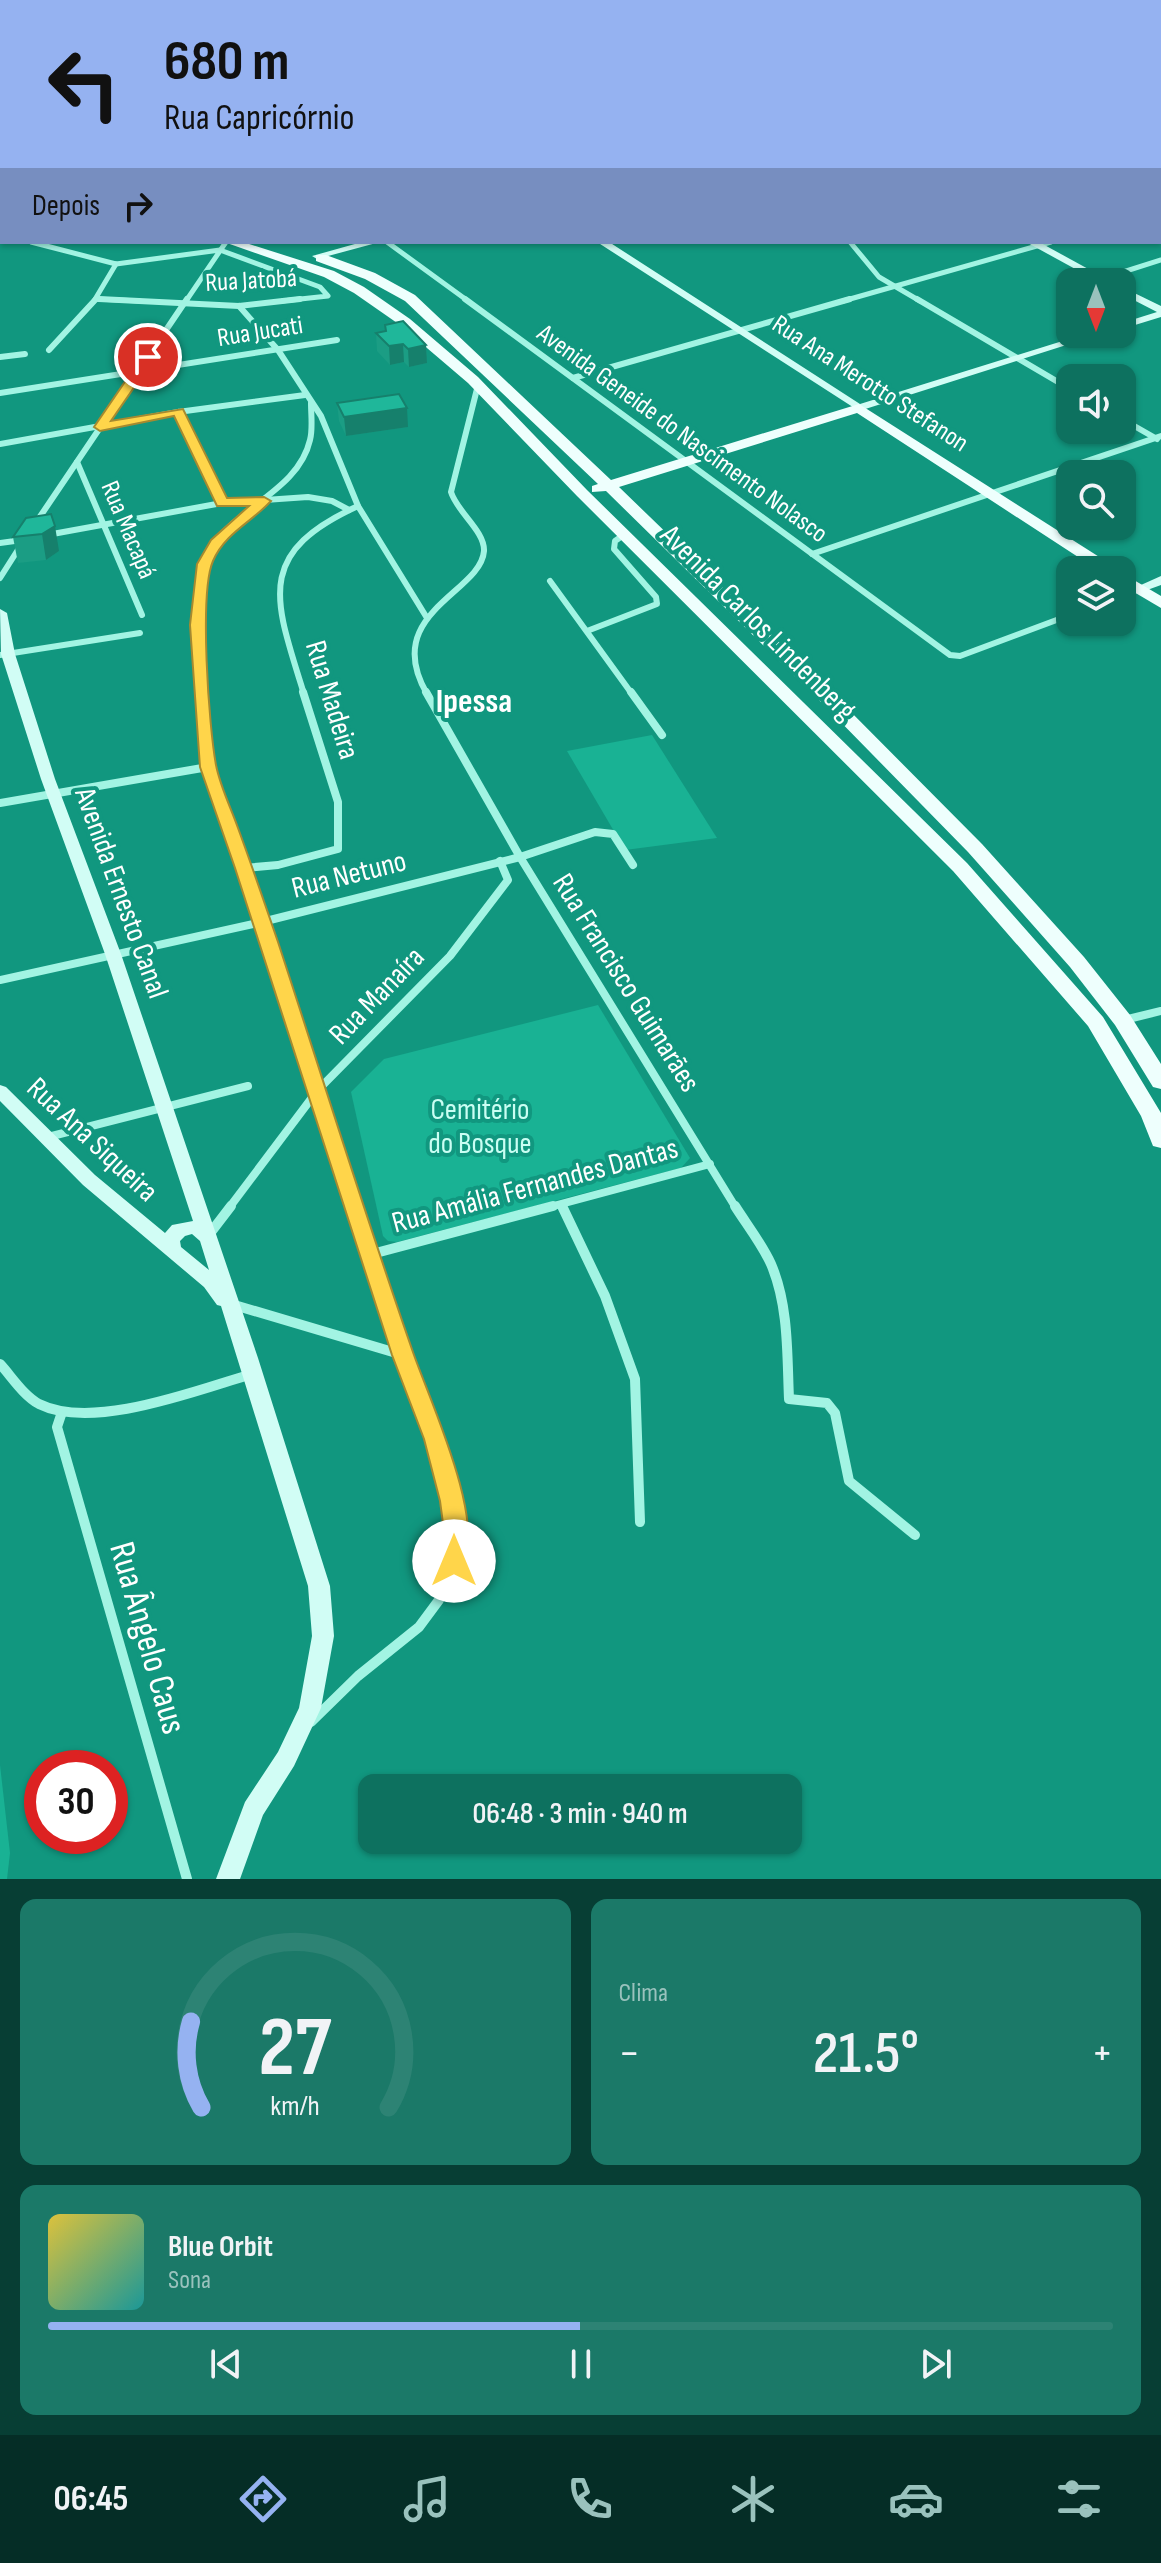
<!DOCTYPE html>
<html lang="pt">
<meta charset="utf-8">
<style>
:root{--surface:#0d715f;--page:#1b7968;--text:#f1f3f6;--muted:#9ac2bd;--line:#2d8374;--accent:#95b2f1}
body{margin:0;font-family:"Sofia Sans Condensed",sans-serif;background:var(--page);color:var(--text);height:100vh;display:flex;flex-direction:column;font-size:30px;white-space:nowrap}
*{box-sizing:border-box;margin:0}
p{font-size:26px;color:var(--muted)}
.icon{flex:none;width:44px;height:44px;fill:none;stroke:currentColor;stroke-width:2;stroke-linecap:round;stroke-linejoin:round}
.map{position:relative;height:1879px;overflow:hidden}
.side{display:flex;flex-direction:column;gap:20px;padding:20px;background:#073e34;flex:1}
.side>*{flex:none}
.hud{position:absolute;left:0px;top:0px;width:1162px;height:244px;box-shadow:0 2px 6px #0004;background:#95b2f1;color:#111;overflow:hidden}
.needle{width:52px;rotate:180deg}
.controls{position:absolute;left:1056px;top:268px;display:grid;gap:16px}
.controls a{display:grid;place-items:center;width:80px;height:80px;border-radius:16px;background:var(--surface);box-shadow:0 2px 6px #0004;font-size:40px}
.speed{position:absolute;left:24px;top:1750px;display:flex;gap:16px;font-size:40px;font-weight:700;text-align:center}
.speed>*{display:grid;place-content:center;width:104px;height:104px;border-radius:50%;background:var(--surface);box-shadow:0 2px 6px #0004;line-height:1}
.speed .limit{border:12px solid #d22;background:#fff;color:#111}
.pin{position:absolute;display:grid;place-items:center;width:68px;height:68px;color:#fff;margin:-34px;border:4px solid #fff;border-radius:50%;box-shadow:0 2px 8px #0007}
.me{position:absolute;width:88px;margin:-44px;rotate:0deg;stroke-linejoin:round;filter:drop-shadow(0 0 6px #0008)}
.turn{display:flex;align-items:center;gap:28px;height:168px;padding:0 32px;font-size:36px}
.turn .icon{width:104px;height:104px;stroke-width:2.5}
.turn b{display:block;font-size:56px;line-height:68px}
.then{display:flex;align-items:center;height:76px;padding:0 32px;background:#0003;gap:16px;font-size:30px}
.big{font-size:60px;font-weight:600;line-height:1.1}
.side .tile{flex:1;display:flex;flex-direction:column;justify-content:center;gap:12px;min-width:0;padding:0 28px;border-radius:16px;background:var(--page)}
.side .dial{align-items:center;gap:0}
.dial svg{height:208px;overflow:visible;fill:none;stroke:var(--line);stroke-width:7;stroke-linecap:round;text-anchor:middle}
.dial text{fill:var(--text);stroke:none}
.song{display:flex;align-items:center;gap:24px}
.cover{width:96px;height:96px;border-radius:12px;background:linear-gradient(135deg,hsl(50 70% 55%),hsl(180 70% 35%))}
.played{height:8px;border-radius:4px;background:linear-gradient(90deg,var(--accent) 50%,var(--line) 50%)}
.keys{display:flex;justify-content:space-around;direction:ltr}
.heat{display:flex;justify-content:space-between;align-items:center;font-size:44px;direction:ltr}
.side .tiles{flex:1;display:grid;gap:20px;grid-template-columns:1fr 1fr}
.tile:last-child{grid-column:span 2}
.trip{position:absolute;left:358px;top:1774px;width:444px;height:80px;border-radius:16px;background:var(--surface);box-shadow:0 2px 6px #0004;font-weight:600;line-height:80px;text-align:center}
.tab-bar{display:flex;height:128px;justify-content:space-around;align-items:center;background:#052d26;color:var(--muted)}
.tab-bar .icon{width:56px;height:56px}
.tab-bar .on{color:var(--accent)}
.tab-bar b{font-size:36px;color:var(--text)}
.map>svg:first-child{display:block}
.green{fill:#19b294}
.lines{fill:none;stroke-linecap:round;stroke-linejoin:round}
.street-far3{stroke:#a2f4e3;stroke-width:5}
.street-far2{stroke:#a2f4e3;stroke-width:6}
.street-far1{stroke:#a2f4e3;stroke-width:8}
.street{stroke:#a2f4e3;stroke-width:10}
.secondary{fill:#d1fdf5;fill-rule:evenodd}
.primary{fill:#eefffd;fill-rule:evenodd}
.wall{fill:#1b9d84}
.shaded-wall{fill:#16806c}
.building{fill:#1fb79a;stroke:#16806c;stroke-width:2}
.route{fill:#ffd54a;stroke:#a68a30;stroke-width:2}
.labels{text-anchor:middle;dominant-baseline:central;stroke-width:8;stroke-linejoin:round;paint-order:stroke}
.far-street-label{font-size:26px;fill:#fff;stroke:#11977f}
.street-label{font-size:30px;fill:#fff;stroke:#11977f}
.park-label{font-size:30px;fill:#cafef3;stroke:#11977f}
.quarter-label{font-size:34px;font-weight:bold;fill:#fff;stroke:#11977f}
.near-street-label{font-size:36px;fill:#fff;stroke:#11977f}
</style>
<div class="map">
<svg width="1161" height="1879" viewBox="0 0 1161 1879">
<rect width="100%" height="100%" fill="#11977f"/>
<g class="green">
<path d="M 652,735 L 717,838 L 625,850 L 567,751 Z"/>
<path d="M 598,1005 L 690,1158 L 681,1168 L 397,1242 L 388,1241 L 383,1236 L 351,1092 L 384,1059 Z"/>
<path d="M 0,1765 L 10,1853 L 7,1879 L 0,1879 Z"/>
</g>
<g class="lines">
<g class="street-far3">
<path d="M 147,0 L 174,2"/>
<path d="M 345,0 L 348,2"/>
<path d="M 448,0 L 452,2"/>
<path d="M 965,0 L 992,2"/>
<path d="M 31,242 L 116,264 L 220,250 L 320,287 L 328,296 L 282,301"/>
<path d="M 387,242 L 468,301"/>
<path d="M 850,242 L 879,277 L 920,301"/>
<path d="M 1101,279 L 1161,260"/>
<path d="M 96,299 L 140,301"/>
<path d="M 94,301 L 116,264"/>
<path d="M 186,301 L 226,242"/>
<path d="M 843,301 L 1051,242"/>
</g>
<g class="street-far2">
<path d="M 99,299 L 239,306 L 300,299"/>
<path d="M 465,299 L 950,655 L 960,656 L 1070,615"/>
<path d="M 917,299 L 1070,389"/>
<path d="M 239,306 L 278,350 L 321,416 L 358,506 L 427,618"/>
<path d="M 49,350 L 96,299"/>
<path d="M 0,357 L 25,354"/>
<path d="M 573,378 L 850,299"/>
<path d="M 0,393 L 337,340"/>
<path d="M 178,412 L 222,503"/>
<path d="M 1122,419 L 1157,439"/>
<path d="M 0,444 L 178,412 L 305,395"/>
<path d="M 77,462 L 142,615"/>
<path d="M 35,524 L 187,299"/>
<path d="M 47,535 L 222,503 L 308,497 L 332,501 L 349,510"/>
<path d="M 0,543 L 22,540"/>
<path d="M 812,554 L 1161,436"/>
<path d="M 0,578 L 21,545"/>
<path d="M 550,581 L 632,694"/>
<path d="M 1122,596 L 1139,589"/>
<path d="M 587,631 L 657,604 L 656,597 L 614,549 L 615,541 L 625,534"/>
<path d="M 0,655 L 140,633"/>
<path d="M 203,694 C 200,654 193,603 204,565 C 219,511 297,497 310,440 C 313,429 311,415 311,403"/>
<path d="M 304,694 C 275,600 253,554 358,506"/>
<path d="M 427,694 C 380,613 481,593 484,551 C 485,531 457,512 451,492 L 478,385"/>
</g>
<g class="street-far1">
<path d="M 203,692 L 208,767 L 355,1208"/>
<path d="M 426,692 L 520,857 L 736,1208"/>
<path d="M 631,692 L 662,735"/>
<path d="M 0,803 L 208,767"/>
<path d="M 244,868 L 278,865 L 338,849 L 338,802 L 303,692"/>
<path d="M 0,980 L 262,922 L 520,857 L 595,832 L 613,834 L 633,865"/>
<path d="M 1124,1020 L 1161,1011"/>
<path d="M 48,1137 L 248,1086"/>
<path d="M 229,1208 L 317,1091 L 450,956 L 508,880 L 500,861"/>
<path d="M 546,1208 L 710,1164"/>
</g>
<g class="street">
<path d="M 562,1206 L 605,1296 L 635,1379 L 640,1522"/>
<path d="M 735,1206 C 747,1225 762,1244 771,1264 C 789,1306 787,1355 789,1399 L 827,1403 L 835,1413 L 849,1481 L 915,1535"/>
<path d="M 208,1236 L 231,1206"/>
<path d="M 372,1254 L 553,1206"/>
<path d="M 231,1304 L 403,1355"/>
<path d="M 0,1364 C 12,1377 23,1395 39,1404 C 93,1431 197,1390 252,1374"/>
<path d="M 62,1412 L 57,1427 L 187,1879"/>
<path d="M 311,1722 L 358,1676 L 419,1627 L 439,1600 L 454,1561 L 456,1531 L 452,1501 L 435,1439 L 403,1355 L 354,1206"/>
</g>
<g class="secondary">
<path d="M 221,0 L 230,0 L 232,2 L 223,2 Z"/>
<path d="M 577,0 L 587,0 L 589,2 L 579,2 Z"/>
<rect x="1131" y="0" width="8" height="2"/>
<path d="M 2,185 L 2,191 L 0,192 L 0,186 Z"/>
<path d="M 362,242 L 380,242 L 317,259 L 312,256 Z"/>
<path d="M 597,242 L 609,242 L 860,404 L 1085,334 L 1101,334 L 859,411 Z"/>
<path d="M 1026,242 L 1039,242 L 1112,282 L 1099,282 Z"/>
<path d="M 1122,287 L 1161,306 L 1161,317 L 1122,329 L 1122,323 L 1157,312 L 1122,294 Z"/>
<path d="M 1161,576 L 1161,585 L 1139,593 L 1132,589 Z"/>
<path d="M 0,609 L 7,613 L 15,654 L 55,779 L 121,954 L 258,1358 L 330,1586 L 334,1636 L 321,1708 L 294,1766 L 263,1815 L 240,1879 L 216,1879 L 245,1802 L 278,1752 L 299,1708 L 312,1636 L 308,1586 L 221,1306 L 217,1305 L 204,1287 L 83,1185 L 0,1101 L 0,1085 L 6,1087 L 95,1175 L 165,1233 L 172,1225 L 193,1221 L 105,954 L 41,779 L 1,654 ZM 192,1234 L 200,1241 L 209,1270 L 181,1247 L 180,1241 L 185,1236 Z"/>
</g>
<g class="primary">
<path d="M 0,172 L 2,173 L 2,181 L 0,180 Z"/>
<path d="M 224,242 L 243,242 L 334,271 L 364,287 L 410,319 L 478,377 L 587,490 L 967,863 L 1103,1017 L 1161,1113 L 1161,1148 L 1153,1146 L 1141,1116 L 1088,1026 L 953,871 L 577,496 L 468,383 L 400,325 L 354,293 L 324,277 Z"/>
<path d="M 316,255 L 326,255 L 375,273 L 415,295 L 611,480 L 859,404 L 1115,567 L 1117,570 L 1098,570 L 857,413 L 619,487 L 835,696 L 982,844 L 1084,957 L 1130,1015 L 1161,1064 L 1161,1089 L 1153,1087 L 1115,1025 L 1070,967 L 968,852 L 823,704 L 606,491 L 592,492 L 592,486 L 598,484 L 405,301 L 365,279 L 316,261 Z"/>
<path d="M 1122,573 L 1161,596 L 1161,608 L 1122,585 Z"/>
</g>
</g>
<g class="wall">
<rect x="466" y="0" width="109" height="2"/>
<path d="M 385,325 L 426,345 L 427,363 L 409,367 L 404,362 L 390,365 L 377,351 L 376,333 L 385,331 Z"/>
<path d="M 337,403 L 408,427 L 346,436 L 339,421 Z"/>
<path d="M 26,518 L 59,551 L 46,560 L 18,563 L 13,537 Z"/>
</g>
<g class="shaded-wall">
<rect x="543" y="0" width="32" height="2"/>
<path d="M 2,109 L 2,126 L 0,127 L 0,110 Z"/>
<path d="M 403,344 L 404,362 L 390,365 L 389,346 Z"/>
<path d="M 426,345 L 427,363 L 409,367 L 408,349 Z"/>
<path d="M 407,408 L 408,427 L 346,436 L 344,417 Z"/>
<path d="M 55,526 L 59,551 L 46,560 L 42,534 Z"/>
</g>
<g class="building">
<path d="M 492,0 L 522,0 L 521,2 L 496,2 Z"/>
<path d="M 0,98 L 2,98 L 2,109 L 0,110 Z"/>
<path d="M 403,321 L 426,345 L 408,349 L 403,344 L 389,346 L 376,333 L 386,331 L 385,325 Z"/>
<path d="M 399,394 L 407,408 L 344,417 L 337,403 Z"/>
<path d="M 51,514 L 55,526 L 42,534 L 13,537 L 26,518 Z"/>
</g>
<path class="route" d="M 144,354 L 155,357 L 111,421 L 183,409 L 227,498 L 264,497 L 271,501 C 252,522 225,533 213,561 C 199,593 209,728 216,765 C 220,786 231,808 238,828 C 252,866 265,904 278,942 C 323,1079 366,1218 414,1355 C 431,1403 486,1521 463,1568 L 454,1571 L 446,1568 L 442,1561 L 444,1531 L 440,1501 L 424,1439 L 392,1355 L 235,868 L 200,767 L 190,625 L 197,564 L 211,540 L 249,506 L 217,506 L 174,416 L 100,431 L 94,427 Z"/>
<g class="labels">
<g class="far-street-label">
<text transform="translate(251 281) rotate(-3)">Rua Jatobá</text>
<text transform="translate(260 332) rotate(-9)">Rua Jucati</text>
<text transform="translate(870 384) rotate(33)">Rua Ana Merotto Stefanon</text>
<text transform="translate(682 434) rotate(36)">Avenida Geneide do Nascimento Nolasco</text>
<text transform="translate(128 530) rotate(67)">Rua Macapá</text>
</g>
<g class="street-label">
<text transform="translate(758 623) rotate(45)">Avenida Carlos Lindenberg</text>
<text transform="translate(332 700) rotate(73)">Rua Madeira</text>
<text transform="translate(349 875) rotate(-14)">Rua Netuno</text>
<text transform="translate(121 893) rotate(70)">Avenida Ernesto Canal</text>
<text transform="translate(626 983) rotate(58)">Rua Francisco Guimarães</text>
<text transform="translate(377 996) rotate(-46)">Rua Manaíra</text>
<text transform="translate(92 1140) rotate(43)">Rua Ana Siqueira</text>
<text transform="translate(535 1186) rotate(-15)">Rua Amália Fernandes Dantas</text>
</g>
<g class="park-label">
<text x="480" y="1110">Cemitério<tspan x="480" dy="34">do Bosque</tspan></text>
</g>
<g class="quarter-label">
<text x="474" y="701">Ipessa</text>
</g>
<g class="near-street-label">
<text transform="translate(147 1638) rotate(74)">Rua Ângelo Caus</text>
</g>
</g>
</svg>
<div class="controls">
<a><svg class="needle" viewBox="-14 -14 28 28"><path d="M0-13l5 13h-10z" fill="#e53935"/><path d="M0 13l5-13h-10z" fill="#9ac2bd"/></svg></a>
<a><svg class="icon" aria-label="sound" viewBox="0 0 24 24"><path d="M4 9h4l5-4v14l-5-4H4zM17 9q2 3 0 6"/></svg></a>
<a><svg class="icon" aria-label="search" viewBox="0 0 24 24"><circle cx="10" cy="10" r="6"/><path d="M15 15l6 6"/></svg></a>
<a><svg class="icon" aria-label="layers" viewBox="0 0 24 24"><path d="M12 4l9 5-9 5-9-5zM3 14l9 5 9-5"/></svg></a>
</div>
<div class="speed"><div class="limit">30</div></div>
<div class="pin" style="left:148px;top:357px;background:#d93025"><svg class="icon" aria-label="arrive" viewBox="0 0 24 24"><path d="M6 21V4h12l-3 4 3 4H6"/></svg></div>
<svg class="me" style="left:454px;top:1561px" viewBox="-20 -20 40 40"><circle r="19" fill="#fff"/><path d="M0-13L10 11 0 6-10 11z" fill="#ffd54a"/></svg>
<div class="trip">06:48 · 3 min · 940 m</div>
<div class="hud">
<div class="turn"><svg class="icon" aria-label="left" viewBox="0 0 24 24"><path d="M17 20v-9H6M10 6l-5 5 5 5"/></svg><div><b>680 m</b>Rua Capricórnio</div></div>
<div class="then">Depois<svg class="icon" aria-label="right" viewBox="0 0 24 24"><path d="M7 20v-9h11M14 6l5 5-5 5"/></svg></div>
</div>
</div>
<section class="side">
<div class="tiles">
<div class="tile dial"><svg viewBox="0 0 100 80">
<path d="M14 69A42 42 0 1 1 86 69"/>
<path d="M14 69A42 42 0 0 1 10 36" stroke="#95b2f1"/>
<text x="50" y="56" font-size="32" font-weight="700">27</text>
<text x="50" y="72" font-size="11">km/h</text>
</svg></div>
<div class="tile"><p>Clima</p>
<div class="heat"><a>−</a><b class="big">21.5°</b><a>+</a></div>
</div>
<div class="tile">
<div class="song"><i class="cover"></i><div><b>Blue Orbit</b><p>Sona</p></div></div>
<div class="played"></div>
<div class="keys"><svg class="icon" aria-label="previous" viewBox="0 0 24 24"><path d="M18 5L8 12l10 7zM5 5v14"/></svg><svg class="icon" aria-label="pause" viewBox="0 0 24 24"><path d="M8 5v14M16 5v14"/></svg><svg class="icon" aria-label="next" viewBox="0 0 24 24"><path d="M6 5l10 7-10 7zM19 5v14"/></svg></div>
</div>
</div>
</section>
<nav class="tab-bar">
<b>06:45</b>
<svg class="icon on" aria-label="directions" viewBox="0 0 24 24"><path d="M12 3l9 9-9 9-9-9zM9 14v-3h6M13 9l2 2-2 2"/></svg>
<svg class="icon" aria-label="music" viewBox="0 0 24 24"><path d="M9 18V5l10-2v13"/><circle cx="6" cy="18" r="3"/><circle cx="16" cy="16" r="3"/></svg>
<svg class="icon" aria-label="phone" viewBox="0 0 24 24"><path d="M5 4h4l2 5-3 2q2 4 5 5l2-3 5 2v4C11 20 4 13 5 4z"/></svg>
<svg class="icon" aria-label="climate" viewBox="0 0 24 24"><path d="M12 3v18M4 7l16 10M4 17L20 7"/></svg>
<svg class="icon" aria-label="car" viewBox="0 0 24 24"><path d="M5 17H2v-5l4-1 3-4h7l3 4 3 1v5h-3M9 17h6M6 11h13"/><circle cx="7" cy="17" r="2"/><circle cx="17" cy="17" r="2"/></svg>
<svg class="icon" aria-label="filters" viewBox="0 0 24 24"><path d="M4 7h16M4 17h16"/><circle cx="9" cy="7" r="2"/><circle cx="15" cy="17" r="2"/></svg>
</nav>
